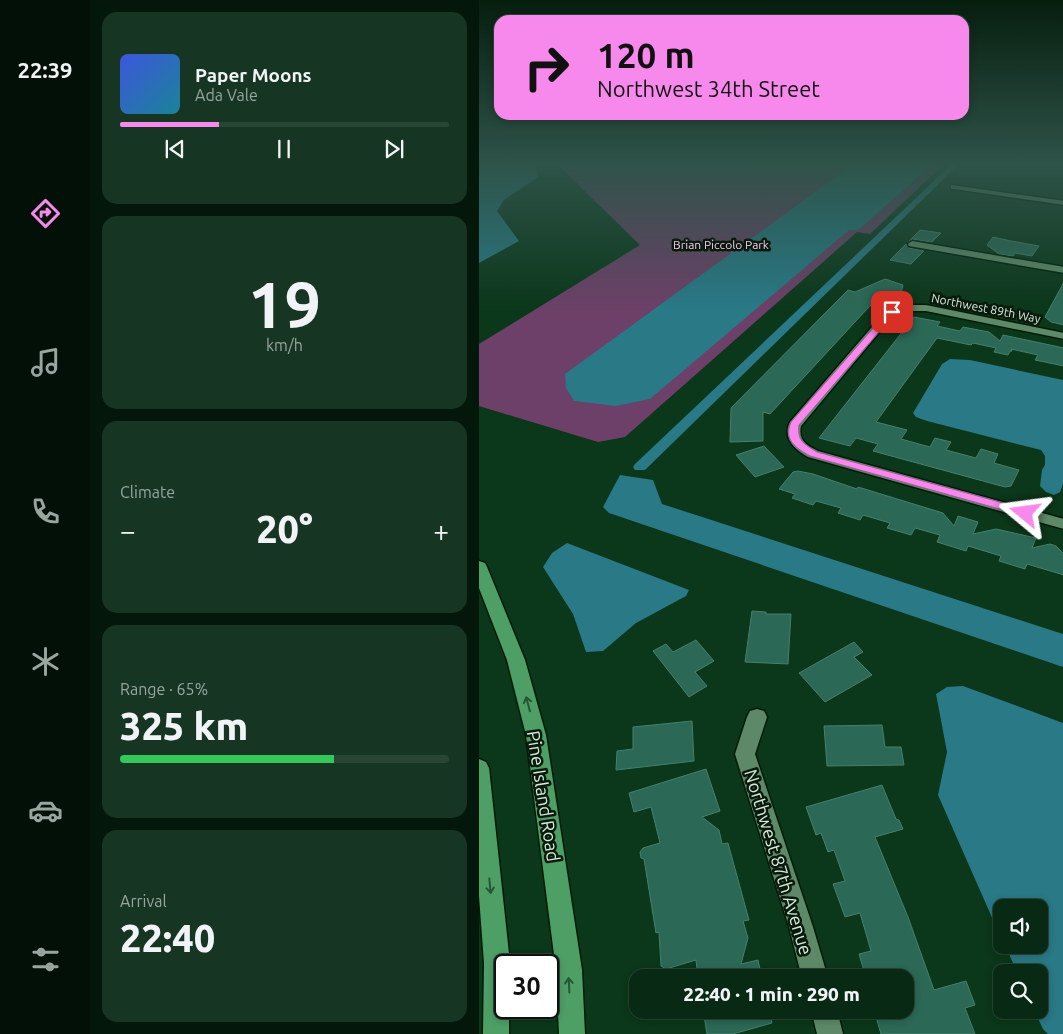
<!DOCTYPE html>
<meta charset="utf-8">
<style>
:root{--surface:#082914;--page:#163522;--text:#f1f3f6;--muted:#98a6a0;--line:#294534;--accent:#f788ec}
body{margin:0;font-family:Ubuntu,sans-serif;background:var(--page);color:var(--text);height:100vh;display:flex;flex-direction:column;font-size:19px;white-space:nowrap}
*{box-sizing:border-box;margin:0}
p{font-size:16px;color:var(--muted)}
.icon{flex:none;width:28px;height:28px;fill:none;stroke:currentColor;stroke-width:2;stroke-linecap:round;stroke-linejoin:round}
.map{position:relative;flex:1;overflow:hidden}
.sheet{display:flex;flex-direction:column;gap:12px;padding:12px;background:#04170b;width:389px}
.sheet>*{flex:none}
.guide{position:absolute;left:15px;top:15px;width:475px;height:105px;border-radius:15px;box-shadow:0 2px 8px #0003,0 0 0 1px var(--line);background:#f788ec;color:#111;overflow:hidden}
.fabs{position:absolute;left:514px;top:899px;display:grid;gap:10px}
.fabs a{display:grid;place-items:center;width:55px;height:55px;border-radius:10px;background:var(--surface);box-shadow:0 2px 8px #0003,0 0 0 1px var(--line);font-size:25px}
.speed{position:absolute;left:15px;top:954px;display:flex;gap:10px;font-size:25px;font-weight:700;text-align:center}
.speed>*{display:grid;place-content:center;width:65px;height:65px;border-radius:50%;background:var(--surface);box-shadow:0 2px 8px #0003,0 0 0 1px var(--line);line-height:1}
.speed .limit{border:2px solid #111;border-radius:8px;background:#fff;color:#111}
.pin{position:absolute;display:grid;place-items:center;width:42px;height:42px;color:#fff;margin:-21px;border-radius:10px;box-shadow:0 2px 8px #0006}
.me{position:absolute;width:55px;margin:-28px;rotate:286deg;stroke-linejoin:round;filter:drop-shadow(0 0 4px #0008)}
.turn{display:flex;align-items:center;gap:18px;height:105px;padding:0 20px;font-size:22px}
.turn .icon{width:65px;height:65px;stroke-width:2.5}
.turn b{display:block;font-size:35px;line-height:42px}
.big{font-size:38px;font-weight:800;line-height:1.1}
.sheet .tile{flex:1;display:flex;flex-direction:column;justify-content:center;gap:8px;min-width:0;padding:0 18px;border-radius:15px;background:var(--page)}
.sheet .dial{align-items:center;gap:0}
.dial b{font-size:65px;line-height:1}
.song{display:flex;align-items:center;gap:15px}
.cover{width:60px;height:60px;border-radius:8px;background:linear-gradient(135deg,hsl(230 70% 55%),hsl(190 70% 35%))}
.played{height:5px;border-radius:2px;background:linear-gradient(90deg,var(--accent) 30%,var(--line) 30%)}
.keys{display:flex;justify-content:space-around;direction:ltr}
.heat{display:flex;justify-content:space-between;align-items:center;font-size:28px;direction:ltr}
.charge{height:8px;border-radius:4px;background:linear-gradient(90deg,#34c759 65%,var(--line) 0)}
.trip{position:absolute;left:150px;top:969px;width:285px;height:50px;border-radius:15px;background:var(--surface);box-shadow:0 2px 8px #0003,0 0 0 1px var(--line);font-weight:800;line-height:50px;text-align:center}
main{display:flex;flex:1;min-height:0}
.menu{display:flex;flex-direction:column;width:90px;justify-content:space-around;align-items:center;background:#031008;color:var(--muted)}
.menu .icon{width:35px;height:35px}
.menu .active{color:var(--accent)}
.menu b{font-size:22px;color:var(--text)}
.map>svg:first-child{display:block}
.green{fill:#6c4068}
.water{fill:#297986}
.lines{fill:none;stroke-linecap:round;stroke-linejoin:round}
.canal{fill:#297986;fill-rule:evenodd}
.building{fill:#2c6856;stroke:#45806d}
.minor-casing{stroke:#001c07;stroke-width:3}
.major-casing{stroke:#001c07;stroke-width:3}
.minor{fill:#5e8968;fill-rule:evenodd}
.major{fill:#4e9f66;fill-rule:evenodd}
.oneway{stroke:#285635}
.route{fill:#f788ec;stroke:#a15899}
.labels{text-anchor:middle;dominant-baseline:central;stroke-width:5;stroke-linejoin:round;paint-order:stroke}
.far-park-label{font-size:12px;fill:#f3cbee;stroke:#091a0d}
.far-street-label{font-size:12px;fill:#d4ebd8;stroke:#091a0d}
.near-street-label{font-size:18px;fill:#d4ebd8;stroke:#091a0d}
</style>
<main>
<nav class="menu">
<b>22:39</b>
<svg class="icon active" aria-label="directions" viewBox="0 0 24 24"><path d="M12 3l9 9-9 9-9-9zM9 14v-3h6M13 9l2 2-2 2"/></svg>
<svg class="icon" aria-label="music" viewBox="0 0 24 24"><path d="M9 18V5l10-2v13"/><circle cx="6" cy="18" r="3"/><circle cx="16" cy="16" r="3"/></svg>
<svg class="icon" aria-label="phone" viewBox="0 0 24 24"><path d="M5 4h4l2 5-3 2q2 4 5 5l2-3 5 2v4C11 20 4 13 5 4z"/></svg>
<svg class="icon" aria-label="climate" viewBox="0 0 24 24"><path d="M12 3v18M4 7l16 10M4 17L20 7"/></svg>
<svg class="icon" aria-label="car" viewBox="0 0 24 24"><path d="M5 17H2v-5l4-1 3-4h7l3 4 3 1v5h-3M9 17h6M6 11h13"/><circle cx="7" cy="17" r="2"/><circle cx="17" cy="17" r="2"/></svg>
<svg class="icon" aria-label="filters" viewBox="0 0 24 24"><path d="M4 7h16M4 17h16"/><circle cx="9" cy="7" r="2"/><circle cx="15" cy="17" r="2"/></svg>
</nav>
<section class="sheet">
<div class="tile">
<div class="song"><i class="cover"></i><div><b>Paper Moons</b><p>Ada Vale</p></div></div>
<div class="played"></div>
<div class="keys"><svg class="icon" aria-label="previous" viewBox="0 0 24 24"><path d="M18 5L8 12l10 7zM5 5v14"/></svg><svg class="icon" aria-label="pause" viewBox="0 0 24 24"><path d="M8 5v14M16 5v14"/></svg><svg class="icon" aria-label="next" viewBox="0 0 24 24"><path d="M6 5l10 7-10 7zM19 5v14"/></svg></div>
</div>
<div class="tile dial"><b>19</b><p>km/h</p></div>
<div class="tile"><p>Climate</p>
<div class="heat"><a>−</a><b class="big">20°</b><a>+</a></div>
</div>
<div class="tile"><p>Range · 65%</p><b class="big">325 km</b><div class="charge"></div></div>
<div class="tile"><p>Arrival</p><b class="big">22:40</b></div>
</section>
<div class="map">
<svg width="585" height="1034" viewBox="0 0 585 1034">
<rect width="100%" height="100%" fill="#0b371a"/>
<path class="green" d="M 77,163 L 466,163 L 391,234 L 378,232 L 146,437 L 119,442 L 0,406 L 0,344 L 161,245 Z"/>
<g class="water">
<path d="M 0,163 L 53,163 L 55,164 L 59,177 L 25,200 L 18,211 L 40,241 L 0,263 Z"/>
<path d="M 376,163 L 455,163 L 379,230 L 370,230 L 171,399 L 137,406 L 95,401 L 87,388 L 86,374 Z"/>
<path d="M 471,359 L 491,360 L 584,380 L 585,481 L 581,492 L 575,495 L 567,492 L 561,486 L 563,470 L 566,465 L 566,456 L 562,450 L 448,421 L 437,417 L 434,413 L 463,364 Z"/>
<path d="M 141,475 L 174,480 L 183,504 L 584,634 L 584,667 L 130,513 L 124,507 Z"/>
<path d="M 88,543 L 210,590 L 207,596 L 157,623 L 124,651 L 107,652 L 94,614 L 64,567 L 73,553 Z"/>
<path d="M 484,686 L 584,723 L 584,1034 L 569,1034 L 564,1029 L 555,1010 L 560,1010 L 560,972 L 538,972 L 526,945 L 560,945 L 560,908 L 522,908 L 522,938 L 459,795 L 468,752 L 457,694 L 468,687 Z"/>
</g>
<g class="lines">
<g class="canal">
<path d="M 474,163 L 481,163 L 166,470 L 156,470 L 154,467 L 156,464 Z"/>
<path d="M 512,163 L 523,163 L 523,164 L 520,166 Z"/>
</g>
</g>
<g class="building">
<path d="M 441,230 L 462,233 L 453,242 L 433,239 L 430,241 Z"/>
<path d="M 514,237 L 532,241 L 560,246 L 553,256 L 536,253 L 534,256 L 520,254 L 508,245 Z"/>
<path d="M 427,244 L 430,248 L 445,251 L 432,264 L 411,260 Z"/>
<path d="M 406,279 L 424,285 L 421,298 L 404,294 L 388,309 L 291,414 L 284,412 L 284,441 L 251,442 L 252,408 L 369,290 L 376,292 Z"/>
<path d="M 585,282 L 585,325 L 572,322 L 566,317 Z"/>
<path d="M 435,317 L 461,322 L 458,326 L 481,331 L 484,327 L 510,332 L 521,341 L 524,335 L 585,348 L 585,366 L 556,360 L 559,355 L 532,349 L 533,351 L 531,351 L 529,355 L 515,352 L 517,348 L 494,343 L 492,345 L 458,338 L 397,422 L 428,430 L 422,439 L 451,447 L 456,438 L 472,442 L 467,450 L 497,458 L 502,449 L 519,454 L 515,463 L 540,470 L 532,486 L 526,487 L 394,451 L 399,444 L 377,438 L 371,446 L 340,438 Z"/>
<path d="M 285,446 L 305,467 L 276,477 L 257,455 Z"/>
<path d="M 319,471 L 334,474 L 378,489 L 379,487 L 464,513 L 475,526 L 479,516 L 499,522 L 494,534 L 517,529 L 557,538 L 553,548 L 571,544 L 577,546 L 585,554 L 585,575 L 548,564 L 546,569 L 520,561 L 522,556 L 489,546 L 487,551 L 458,542 L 461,535 L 436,528 L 432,535 L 408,528 L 411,523 L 384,515 L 381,520 L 359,513 L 362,508 L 337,501 L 334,505 L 313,498 L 316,494 L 300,489 L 314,472 Z"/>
<path d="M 273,611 L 287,612 L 287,614 L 312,614 L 309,664 L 266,662 Z"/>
<path d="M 217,640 L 235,661 L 216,672 L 228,686 L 210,697 L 174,651 L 187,644 L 194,652 Z"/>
<path d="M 375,642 L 384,652 L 375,657 L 393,675 L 346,702 L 320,673 Z"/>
<path d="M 213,721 L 215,761 L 137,770 L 138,751 L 154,749 L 154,727 Z"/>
<path d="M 403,725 L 406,747 L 422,747 L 425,765 L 348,766 L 345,726 Z"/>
<path d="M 227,769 L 241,811 L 223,817 L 240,830 L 243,844 L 249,843 L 270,920 L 264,921 L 269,938 L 262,964 L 279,960 L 283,978 L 219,978 L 217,960 L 187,969 L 182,966 L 180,932 L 177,933 L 165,859 L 162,858 L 161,852 L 164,848 L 181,843 L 172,807 L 155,812 L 150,793 Z"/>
<path d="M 403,785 L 417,819 L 420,820 L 424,829 L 396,837 L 429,917 L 455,990 L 487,981 L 496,1005 L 486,1008 L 496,1034 L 402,1034 L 395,1010 L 426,1010 L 426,978 L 387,978 L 380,954 L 392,951 L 381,913 L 366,917 L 354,884 L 366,881 L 355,850 L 349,852 L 342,833 L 337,835 L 327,807 Z"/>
<path d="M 224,1010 L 290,1010 L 293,1023 L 254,1034 L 228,1034 Z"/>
</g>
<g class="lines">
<g class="minor-casing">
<g id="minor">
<path d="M 472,185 L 585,201 L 585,205 L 475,189 L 472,189 Z"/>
<path d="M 433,241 L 585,267 L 585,273 L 430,246 L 429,244 Z"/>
<path d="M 424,305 L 447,305 L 585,333 L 585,339 L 447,311 L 426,311 L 413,317 L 322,426 C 319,440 327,445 339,451 L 585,519 L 585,529 L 329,457 C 316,450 303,438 311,422 L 405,313 Z"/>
<path d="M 278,709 L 285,711 L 288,717 L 276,754 L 334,927 L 349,978 L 323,978 L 310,927 L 256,754 L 268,717 L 271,711 Z"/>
<path d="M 332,1010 L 358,1010 L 364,1034 L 338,1034 Z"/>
</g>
</g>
<g class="major-casing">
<g id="major">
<path d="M 0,561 L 6,563 L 8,567 L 46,660 L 67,735 L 103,970 L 106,1034 L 80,1034 L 77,970 L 47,735 L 28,660 L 0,588 Z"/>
<path d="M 0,759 L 7,762 L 10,768 L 31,963 L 31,965 L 26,965 L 26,1008 L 30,1008 L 30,1034 L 4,1034 L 5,963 L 0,896 Z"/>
</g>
</g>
<use href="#minor" class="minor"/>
<use href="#major" class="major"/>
</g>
<defs><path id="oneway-shaft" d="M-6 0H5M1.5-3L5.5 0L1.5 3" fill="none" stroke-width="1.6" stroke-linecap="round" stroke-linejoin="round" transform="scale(1.25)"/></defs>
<g class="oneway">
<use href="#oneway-shaft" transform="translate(49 704) rotate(-105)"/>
<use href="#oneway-shaft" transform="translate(11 886) rotate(85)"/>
<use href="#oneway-shaft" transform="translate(90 985) rotate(-93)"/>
</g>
<linearGradient id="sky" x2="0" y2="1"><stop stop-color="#061e0e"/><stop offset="0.53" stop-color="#2e5349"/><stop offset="1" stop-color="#2e5349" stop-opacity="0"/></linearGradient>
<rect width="585" height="308" fill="url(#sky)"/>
<path class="route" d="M 410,310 L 417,312 L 320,425 C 318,441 325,444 338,452 L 550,510 L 552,513 L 550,515 L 542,515 L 331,456 C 317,448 304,440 312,422 Z"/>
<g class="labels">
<g class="far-park-label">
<text x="242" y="244">Brian Piccolo Park</text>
</g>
<g class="far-street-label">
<text transform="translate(507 308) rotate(11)">Northwest 89th Way</text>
</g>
<g class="near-street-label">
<text transform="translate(65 796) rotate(81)">Pine Island Road</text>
<text transform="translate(300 862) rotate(73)">Northwest 87th Avenue</text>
</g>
</g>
</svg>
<div class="fabs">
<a><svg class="icon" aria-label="sound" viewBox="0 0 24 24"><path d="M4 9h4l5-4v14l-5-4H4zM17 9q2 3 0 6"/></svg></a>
<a><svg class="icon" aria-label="search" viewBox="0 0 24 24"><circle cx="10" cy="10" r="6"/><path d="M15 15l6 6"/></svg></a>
</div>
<div class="speed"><div class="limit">30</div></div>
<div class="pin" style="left:413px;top:312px;background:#d93025"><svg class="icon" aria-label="arrive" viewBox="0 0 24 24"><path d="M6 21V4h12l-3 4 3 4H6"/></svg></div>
<svg class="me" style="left:546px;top:513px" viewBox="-20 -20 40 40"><path d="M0-17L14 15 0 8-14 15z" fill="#f788ec" stroke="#fff" stroke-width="4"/></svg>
<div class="trip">22:40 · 1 min · 290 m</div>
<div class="guide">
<div class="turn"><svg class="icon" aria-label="right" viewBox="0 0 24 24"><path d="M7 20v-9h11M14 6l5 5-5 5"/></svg><div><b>120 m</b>Northwest 34th Street</div></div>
</div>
</div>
</main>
